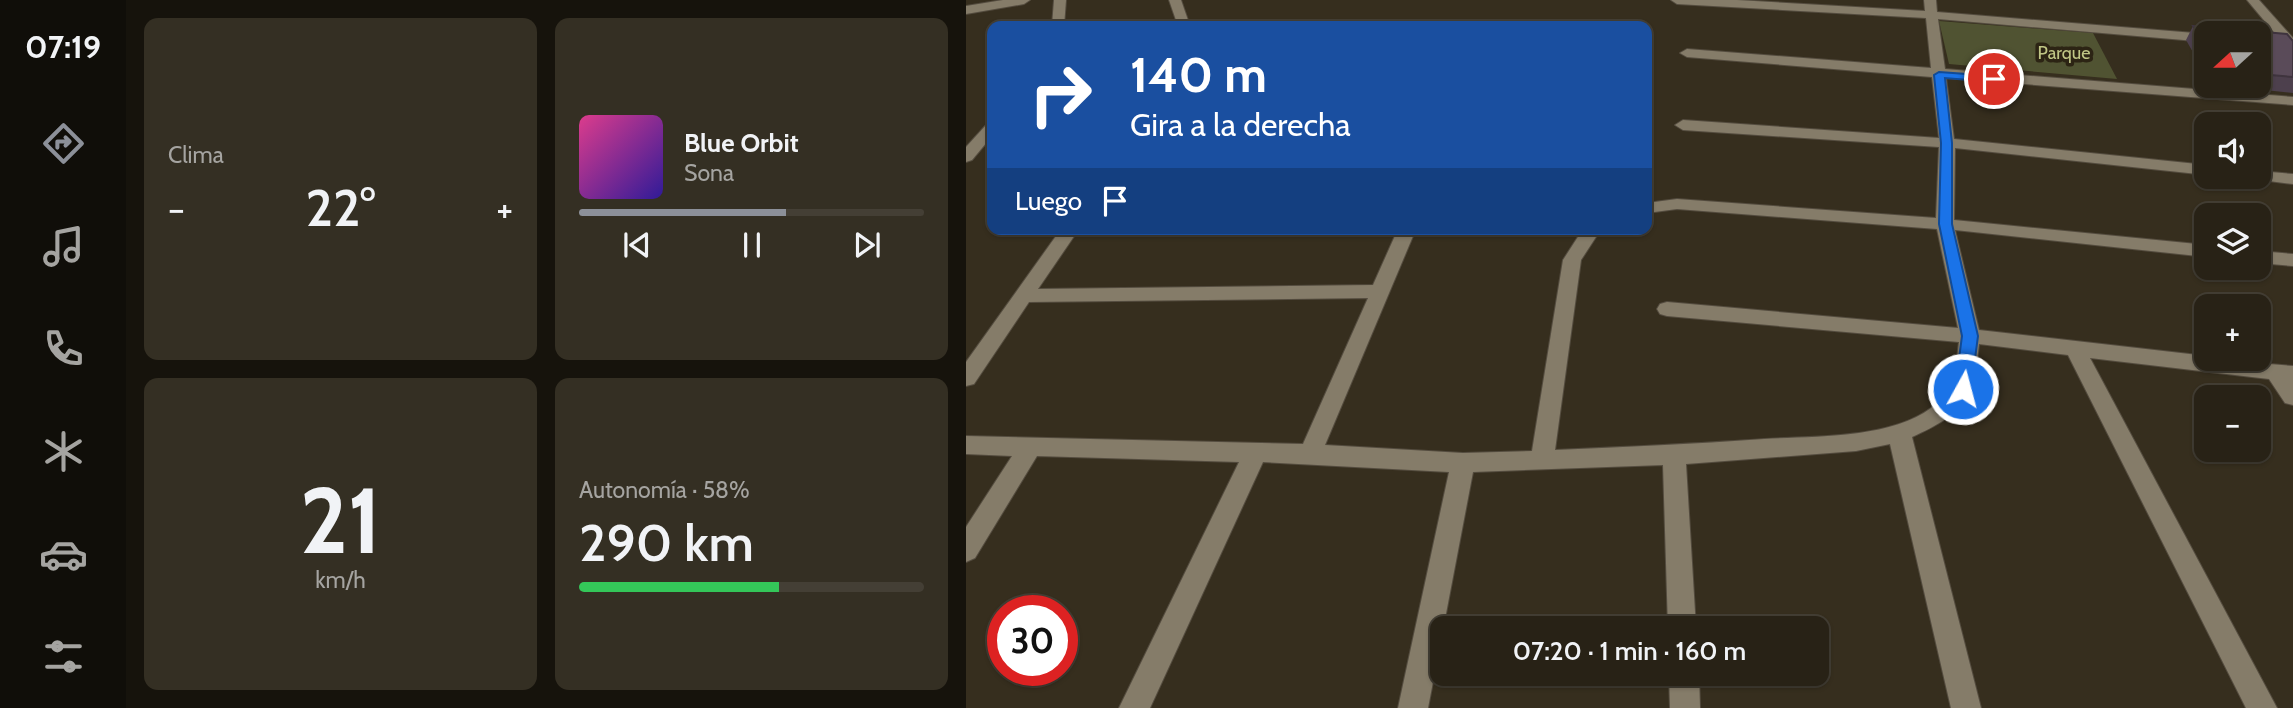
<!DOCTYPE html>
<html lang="es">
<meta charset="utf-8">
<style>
:root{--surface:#282216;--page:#342f23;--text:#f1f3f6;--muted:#a5a4a1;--line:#443f35;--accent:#8c9099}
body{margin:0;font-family:Cabin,sans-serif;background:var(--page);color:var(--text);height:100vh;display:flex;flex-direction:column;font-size:26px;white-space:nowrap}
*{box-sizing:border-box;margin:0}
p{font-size:23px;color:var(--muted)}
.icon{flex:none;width:38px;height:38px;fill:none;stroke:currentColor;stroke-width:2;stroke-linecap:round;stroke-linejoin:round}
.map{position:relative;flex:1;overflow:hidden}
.sheet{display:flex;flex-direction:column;gap:18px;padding:18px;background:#16130c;width:840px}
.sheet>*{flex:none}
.guide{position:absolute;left:21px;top:21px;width:665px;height:214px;border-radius:14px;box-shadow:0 2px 5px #0004,0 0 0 2px var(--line);background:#1a4fa0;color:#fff;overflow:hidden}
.needle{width:46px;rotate:249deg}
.buttons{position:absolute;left:1228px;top:21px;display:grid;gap:14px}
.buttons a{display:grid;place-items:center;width:77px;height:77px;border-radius:14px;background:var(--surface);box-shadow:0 2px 5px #0004,0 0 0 2px var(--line);font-size:35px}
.speed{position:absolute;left:21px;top:595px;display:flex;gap:14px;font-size:35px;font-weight:700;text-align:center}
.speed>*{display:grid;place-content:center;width:91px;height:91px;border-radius:50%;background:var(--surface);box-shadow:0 2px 5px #0004,0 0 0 2px var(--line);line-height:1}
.speed .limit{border:10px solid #d22;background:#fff;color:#111}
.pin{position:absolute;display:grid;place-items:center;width:60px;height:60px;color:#fff;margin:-30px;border:4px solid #fff;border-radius:50%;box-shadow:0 2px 7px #0007}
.me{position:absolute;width:77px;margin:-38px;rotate:7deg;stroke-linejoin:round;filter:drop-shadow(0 0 5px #0008)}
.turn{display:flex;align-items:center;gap:24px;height:147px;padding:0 28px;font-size:32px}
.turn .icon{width:91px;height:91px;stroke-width:2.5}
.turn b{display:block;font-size:49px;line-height:60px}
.then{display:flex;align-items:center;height:66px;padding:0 28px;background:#0003;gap:14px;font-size:26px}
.big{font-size:52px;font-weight:600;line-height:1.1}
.sheet .tile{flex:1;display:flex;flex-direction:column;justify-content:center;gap:10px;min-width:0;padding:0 24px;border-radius:14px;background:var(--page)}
.sheet .dial{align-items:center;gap:0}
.dial b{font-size:91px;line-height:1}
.song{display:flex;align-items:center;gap:21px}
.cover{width:84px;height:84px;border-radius:10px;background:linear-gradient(135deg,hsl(330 70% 55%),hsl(250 70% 35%))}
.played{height:7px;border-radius:4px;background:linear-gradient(90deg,var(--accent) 60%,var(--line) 60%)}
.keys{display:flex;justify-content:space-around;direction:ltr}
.heat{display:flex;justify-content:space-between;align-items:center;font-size:38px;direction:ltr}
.charge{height:10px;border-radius:5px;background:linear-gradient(90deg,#34c759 58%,var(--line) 0)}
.sheet .tiles{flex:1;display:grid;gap:18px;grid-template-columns:repeat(2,1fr)}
.trip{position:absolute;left:464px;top:616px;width:399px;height:70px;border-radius:14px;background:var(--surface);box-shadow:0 2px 5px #0004,0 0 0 2px var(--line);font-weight:600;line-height:70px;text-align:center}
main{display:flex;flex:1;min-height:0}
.menu{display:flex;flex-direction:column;width:126px;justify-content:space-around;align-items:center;background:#100e09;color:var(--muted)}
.menu .icon{width:49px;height:49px}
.menu .on{color:var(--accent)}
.menu b{font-size:32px;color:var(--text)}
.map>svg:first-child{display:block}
.green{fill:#505332}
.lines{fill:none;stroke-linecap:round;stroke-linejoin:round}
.street-casing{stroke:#544c3f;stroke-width:2}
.street{fill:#857c69;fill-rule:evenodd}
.wall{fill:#4d404d}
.building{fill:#5a4b59;stroke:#3f343e;stroke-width:2}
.route{fill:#1a73e8;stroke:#114b97;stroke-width:2}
.labels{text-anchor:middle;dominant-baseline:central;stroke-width:7;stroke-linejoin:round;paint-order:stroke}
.far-park-label{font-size:18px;fill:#c0c685;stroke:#2c2414}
</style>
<main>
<nav class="menu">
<b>07:19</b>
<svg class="icon on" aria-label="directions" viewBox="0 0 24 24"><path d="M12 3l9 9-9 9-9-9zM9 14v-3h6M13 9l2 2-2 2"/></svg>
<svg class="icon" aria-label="music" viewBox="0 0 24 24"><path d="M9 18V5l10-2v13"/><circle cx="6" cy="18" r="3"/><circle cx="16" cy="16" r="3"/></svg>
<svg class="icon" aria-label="phone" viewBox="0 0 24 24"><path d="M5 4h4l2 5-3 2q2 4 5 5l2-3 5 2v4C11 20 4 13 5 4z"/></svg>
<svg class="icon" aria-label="climate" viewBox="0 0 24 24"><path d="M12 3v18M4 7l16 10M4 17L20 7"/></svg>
<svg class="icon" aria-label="car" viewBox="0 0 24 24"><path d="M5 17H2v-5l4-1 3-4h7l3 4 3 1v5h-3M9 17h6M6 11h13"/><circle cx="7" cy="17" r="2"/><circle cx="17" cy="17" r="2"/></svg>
<svg class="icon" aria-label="filters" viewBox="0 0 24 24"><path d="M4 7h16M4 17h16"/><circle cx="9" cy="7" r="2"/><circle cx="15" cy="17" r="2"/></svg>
</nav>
<section class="sheet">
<div class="tiles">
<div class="tile"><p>Clima</p>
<div class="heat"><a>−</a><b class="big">22°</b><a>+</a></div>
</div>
<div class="tile">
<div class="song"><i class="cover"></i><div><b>Blue Orbit</b><p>Sona</p></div></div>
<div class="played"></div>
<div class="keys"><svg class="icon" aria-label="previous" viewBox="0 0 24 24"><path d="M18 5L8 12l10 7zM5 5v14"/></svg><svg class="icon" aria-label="pause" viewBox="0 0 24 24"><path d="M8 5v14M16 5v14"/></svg><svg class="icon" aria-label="next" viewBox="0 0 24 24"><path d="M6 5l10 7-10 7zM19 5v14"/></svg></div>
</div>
<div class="tile dial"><b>21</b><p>km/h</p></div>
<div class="tile"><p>Autonomía · 58%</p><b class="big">290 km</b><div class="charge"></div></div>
</div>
</section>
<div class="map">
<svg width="1327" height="708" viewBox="0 0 1327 708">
<rect width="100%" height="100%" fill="#362e1e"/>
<path class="green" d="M 973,21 L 1127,33 L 1151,79 L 983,64 Z"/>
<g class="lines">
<g class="street-casing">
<g id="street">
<path d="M 37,0 L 64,0 L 58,4 L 0,14 L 0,6 Z"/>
<path d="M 88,0 L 100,0 L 98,26 L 86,26 Z"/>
<path d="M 203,0 L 215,0 L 224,26 L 212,26 Z"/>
<path d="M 705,0 L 771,0 L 959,11 L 958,0 L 970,0 L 971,12 L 1241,34 L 1241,42 L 972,19 L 979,69 L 1327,97 L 1327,105 L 980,78 L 988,139 L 1241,165 L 1241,175 L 989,148 L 988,220 L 1241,245 L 1241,257 L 989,230 L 1013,330 L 1241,356 L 1241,359 L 1327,366 L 1327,405 L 1319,403 L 1303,379 L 1124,358 L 1311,708 L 1280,708 L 1102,355 L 1013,344 L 1008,389 C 994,414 970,426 946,437 L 1015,708 L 985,708 L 924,444 L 890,451 L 720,464 L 730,628 L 702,628 L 697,465 L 507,472 L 462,708 L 432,708 L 483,472 L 297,462 L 184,708 L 153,708 L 273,462 L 71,456 L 9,558 L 0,562 L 0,527 L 46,456 L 0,454 L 0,436 L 337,444 L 402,298 L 63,302 L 8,384 L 0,386 L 0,362 L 95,229 L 113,229 L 72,289 L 407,285 L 432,229 L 450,229 L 359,445 L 497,453 L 566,451 L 597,260 L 617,229 L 639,229 L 630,237 L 615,260 L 589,450 C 659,447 728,444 798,439 C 847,436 924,439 965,408 C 991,388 989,372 993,342 L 701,316 L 694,314 L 691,309 L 694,304 L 701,302 L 992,328 L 971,229 L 711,209 L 681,213 L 681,203 L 711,199 L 970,218 L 973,147 L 717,130 L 709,125 L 717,120 L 973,138 L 966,77 L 721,57 L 714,53 L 721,49 L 965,68 L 960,18 L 711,4 Z"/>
<path d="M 1281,0 L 1293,0 L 1327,38 L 1327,50 L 1322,49 Z"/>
<path d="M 26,122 L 26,136 L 6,160 L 0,162 L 0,147 L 21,124 Z"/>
<path d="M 1293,171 L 1327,174 L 1327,184 L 1287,179 L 1285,177 L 1293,177 Z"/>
<path d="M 1293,251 L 1327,254 L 1327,266 L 1293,263 Z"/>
<path d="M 703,674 L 733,674 L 734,708 L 704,708 Z"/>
</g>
</g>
<use href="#street" class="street"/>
</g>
<path class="wall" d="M 1227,26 L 1321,34 L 1327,41 L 1327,93 L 1261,86 L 1293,86 L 1293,33 L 1241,33 L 1241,77 L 1220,40 Z"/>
<path class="building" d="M 1227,26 L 1321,34 L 1327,41 L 1327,77 L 1293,74 L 1293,33 L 1241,33 L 1241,49 Z"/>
<path class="route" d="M 973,72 L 1028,76 L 1033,79 L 1028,82 L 979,78 L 986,143 L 986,224 L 1012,336 L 1005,389 L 997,395 L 989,389 L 996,336 L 973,224 L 975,143 L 968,75 Z"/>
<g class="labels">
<g class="far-park-label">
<text x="1098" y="53">Parque</text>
</g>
</g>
</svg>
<div class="buttons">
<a><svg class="needle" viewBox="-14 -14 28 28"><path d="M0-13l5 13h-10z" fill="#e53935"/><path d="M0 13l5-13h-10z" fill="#a5a4a1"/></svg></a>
<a><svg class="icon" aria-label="sound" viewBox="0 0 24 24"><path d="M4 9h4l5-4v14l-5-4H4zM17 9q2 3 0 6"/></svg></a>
<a><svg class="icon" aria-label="layers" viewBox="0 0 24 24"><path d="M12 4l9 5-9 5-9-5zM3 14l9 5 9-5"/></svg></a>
<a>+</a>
<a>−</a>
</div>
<div class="speed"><div class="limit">30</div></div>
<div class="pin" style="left:1028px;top:79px;background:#d93025"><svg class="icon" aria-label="arrive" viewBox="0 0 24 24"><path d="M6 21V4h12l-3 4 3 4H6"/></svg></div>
<svg class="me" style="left:997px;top:389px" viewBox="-20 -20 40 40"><circle r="17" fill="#1a73e8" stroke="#fff" stroke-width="3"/><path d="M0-11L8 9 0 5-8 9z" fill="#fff"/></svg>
<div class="trip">07:20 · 1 min · 160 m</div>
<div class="guide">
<div class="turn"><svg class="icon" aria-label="right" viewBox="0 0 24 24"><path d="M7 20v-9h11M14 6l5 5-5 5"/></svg><div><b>140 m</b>Gira a la derecha</div></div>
<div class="then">Luego<svg class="icon" aria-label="arrive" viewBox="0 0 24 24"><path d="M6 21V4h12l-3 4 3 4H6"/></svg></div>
</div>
</div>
</main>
